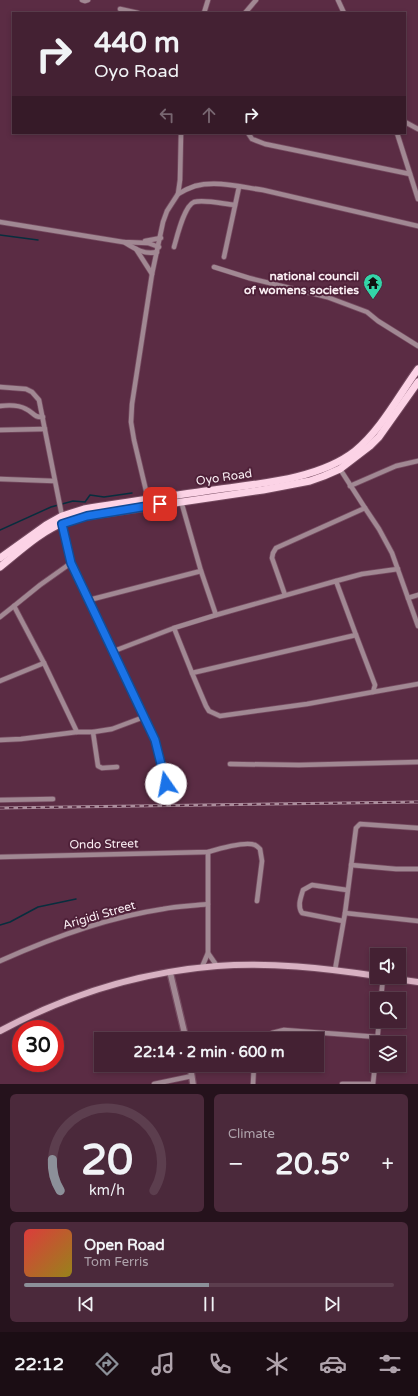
<!DOCTYPE html>
<meta charset="utf-8">
<style>
:root{--surface:#442133;--page:#4b293b;--text:#f1f3f6;--muted:#afa3ac;--line:#5c3e4e;--accent:#8c9099}
body{margin:0;font-family:"Varela Round",sans-serif;background:var(--page);color:var(--text);height:100vh;display:flex;flex-direction:column;font-size:15px;white-space:nowrap}
*{box-sizing:border-box;margin:0}
p{font-size:13px;color:var(--muted)}
.icon{flex:none;width:22px;height:22px;fill:none;stroke:currentColor;stroke-width:2;stroke-linecap:round;stroke-linejoin:round}
.map{position:relative;height:1084px;overflow:hidden}
.details{display:flex;flex-direction:column;gap:10px;padding:10px;background:#25121c;flex:1}
.details>*{flex:none}
.hud{position:absolute;left:12px;top:12px;width:394px;height:122px;border-radius:0px;box-shadow:0 2px 6px #0003,0 0 0 1px var(--line);background:#442133;color:var(--text);overflow:hidden}
.controls{position:absolute;left:370px;top:948px;display:grid;gap:8px}
.controls a{display:grid;place-items:center;width:36px;height:36px;border-radius:0px;background:var(--surface);box-shadow:0 2px 6px #0003,0 0 0 1px var(--line);font-size:20px}
.speed{position:absolute;left:12px;top:1020px;display:flex;gap:8px;font-size:20px;font-weight:700;text-align:center}
.speed>*{display:grid;place-content:center;width:52px;height:52px;border-radius:50%;background:var(--surface);box-shadow:0 2px 6px #0003,0 0 0 1px var(--line);line-height:1}
.speed .limit{border:6px solid #d22;background:#fff;color:#111}
.pin{position:absolute;display:grid;place-items:center;width:34px;height:34px;color:#fff;margin:-17px;border-radius:8px;box-shadow:0 2px 6px #0006}
.me{position:absolute;width:44px;margin:-22px;rotate:348deg;stroke-linejoin:round;filter:drop-shadow(0 0 3px #0008)}
.turn{display:flex;align-items:center;gap:14px;height:84px;padding:0 16px;font-size:18px}
.turn .icon{width:52px;height:52px;stroke-width:2.5}
.turn b{display:block;font-size:28px;line-height:34px}
.lanes{display:flex;align-items:center;height:38px;padding:0 16px;background:#0003;justify-content:center;gap:20px;direction:ltr}
.lanes .off{opacity:.35}
.big{font-size:30px;font-weight:700;line-height:1.1}
.details .tile{flex:1;display:flex;flex-direction:column;justify-content:center;gap:6px;min-width:0;padding:0 14px;border-radius:6px;background:var(--page)}
.details .dial{align-items:center;gap:0}
.dial svg{height:104px;overflow:visible;fill:none;stroke:var(--line);stroke-width:7;stroke-linecap:round;text-anchor:middle}
.dial text{fill:var(--text);stroke:none}
.song{display:flex;align-items:center;gap:12px}
.cover{width:48px;height:48px;border-radius:6px;background:linear-gradient(135deg,hsl(0 70% 55%),hsl(50 70% 35%))}
.played{height:4px;border-radius:2px;background:linear-gradient(90deg,var(--accent) 50%,var(--line) 50%)}
.keys{display:flex;justify-content:space-around;direction:ltr}
.heat{display:flex;justify-content:space-between;align-items:center;font-size:22px;direction:ltr}
.details .tiles{flex:1;display:grid;gap:10px;grid-template-columns:1fr 1fr}
.tile:last-child{grid-column:span 2}
.trip{position:absolute;left:94px;top:1032px;width:230px;height:40px;border-radius:0px;background:var(--surface);box-shadow:0 2px 6px #0003,0 0 0 1px var(--line);font-weight:700;line-height:40px;text-align:center}
.tab-bar{display:flex;height:64px;justify-content:space-around;align-items:center;background:#1b0d14;color:var(--muted)}
.tab-bar .icon{width:28px;height:28px}
.tab-bar .current{color:var(--accent)}
.tab-bar b{font-size:18px;color:var(--text)}
.map>svg:first-child{display:block}
.lines{fill:none;stroke-linecap:round;stroke-linejoin:round}
.stream{stroke:#072e3e;stroke-width:1.5}
.minor-casing{stroke:#754b60;stroke-width:6}
.tertiary-casing{stroke:#754b60;stroke-width:8}
.secondary-casing{stroke:#754b60;stroke-width:8}
.primary-casing{stroke:#754b60;stroke-width:9}
.minor{stroke:#a18893;stroke-width:4.5}
.tertiary{stroke:#a18893;stroke-width:5.5}
.secondary{stroke:#d8b1c2;stroke-width:6}
.primary{stroke:#fcd3e6;stroke-width:7}
.rail-casing{stroke:#ac8e9d;stroke-width:3}
.rail{stroke:#4f2139;stroke-width:1.5;stroke-dasharray:4.5;stroke-linecap:butt}
.route-casing{stroke:#114b97;stroke-width:10}
.route{stroke:#1a73e8;stroke-width:7}
.labels{text-anchor:middle;dominant-baseline:central;stroke-width:4;stroke-linejoin:round;paint-order:stroke}
.poi-label{font-size:12px;font-weight:bold;fill:#fbeff4;stroke:#4f2139;text-anchor:end}
.street-label{font-size:12px;fill:#fbeff4;stroke:#4f2139}
</style>
<div class="map">
<svg width="418" height="1084" viewBox="0 0 418 1084">
<rect width="100%" height="100%" fill="#5b2c44"/>
<g class="lines">
<g class="stream">
<path d="M 0,235 L 38,240"/>
<path d="M 0,530 L 51,507 L 73,501 L 85,502 L 90,495 L 104,497 L 132,493"/>
<path d="M 0,925 L 10,922 L 38,907 L 76,899"/>
</g>
<g class="minor-casing">
<g id="minor">
<path d="M 82,0 L 85,1 L 88,0"/>
<path d="M 338,0 L 344,13"/>
<path d="M 120,9 L 138,13"/>
<path d="M 204,13 L 208,0"/>
<path d="M 245,13 L 256,0"/>
<path d="M 405,122 L 418,129"/>
<path d="M 248,133 L 252,139 L 265,144 L 410,174"/>
<path d="M 397,133 L 418,199"/>
<path d="M 178,194 C 183,191 189,188 195,186 C 216,180 241,187 263,190 L 418,226"/>
<path d="M 0,222 L 123,242 L 148,243 L 159,247"/>
<path d="M 145,241 L 161,238"/>
<path d="M 124,242 C 135,249 145,255 157,252"/>
<path d="M 174,247 C 177,237 184,206 194,202 C 204,199 224,204 235,205"/>
<path d="M 136,249 L 152,274"/>
<path d="M 224,257 L 239,187"/>
<path d="M 214,267 L 249,278 L 327,297 L 367,312 L 378,321 L 418,346"/>
<path d="M 0,387 L 26,389 L 32,392 L 39,400 L 62,516"/>
<path d="M 0,406 C 8,405 19,405 26,409 C 33,412 34,418 43,417"/>
<path d="M 0,430 L 45,429"/>
<path d="M 0,479 L 54,481"/>
<path d="M 350,486 L 396,466 L 418,461"/>
<path d="M 148,499 L 134,440 L 131,422 L 132,404 L 152,274 L 163,222 L 167,211 L 178,194 L 180,180 L 181,133"/>
<path d="M 365,508 L 379,529 L 392,553 L 418,626"/>
<path d="M 71,563 L 155,740 L 166,784"/>
<path d="M 336,581 L 362,574 L 398,569"/>
<path d="M 285,595 L 272,558 L 273,553 L 276,548 L 365,508 L 340,469"/>
<path d="M 408,598 L 418,595"/>
<path d="M 89,600 L 201,571 L 181,501"/>
<path d="M 0,617 L 14,606"/>
<path d="M 174,628 L 192,673 L 356,635 L 336,581 L 216,615"/>
<path d="M 114,651 L 174,628 L 216,615 L 201,571"/>
<path d="M 44,663 L 77,732"/>
<path d="M 192,673 L 206,706 L 209,711 L 220,716 L 307,704 L 373,692 L 375,685 L 356,635"/>
<path d="M 0,681 L 44,663 L 14,606 L 40,585 L 71,563 L 62,524"/>
<path d="M 373,692 L 418,684"/>
<path d="M 93,732 L 98,766 L 102,768 L 117,767"/>
<path d="M 0,740 L 21,739 L 77,732 L 93,732 L 112,729 L 144,717"/>
<path d="M 230,764 L 299,765 L 418,762"/>
<path d="M 0,800 L 53,799"/>
<path d="M 0,857 L 208,852 C 218,849 245,841 255,845 C 257,846 258,847 260,849 L 262,861 L 257,901"/>
<path d="M 351,865 L 396,869 L 418,869"/>
<path d="M 345,913 L 418,921"/>
<path d="M 343,921 L 302,913 C 297,906 301,897 303,890 L 312,885 L 347,890"/>
<path d="M 208,953 L 217,966"/>
<path d="M 0,961 C 49,939 110,917 163,909 C 178,906 193,906 208,904"/>
<path d="M 202,967 L 208,953 L 208,852"/>
<path d="M 335,970 L 345,913 L 356,828 L 360,824 L 418,828"/>
<path d="M 381,999 L 383,977"/>
<path d="M 262,1039 L 272,1033 L 284,1030 L 378,1037"/>
<path d="M 377,1043 L 379,1021"/>
<path d="M 154,1084 L 192,1076"/>
<path d="M 253,1084 L 254,1065"/>
<path d="M 342,1084 L 373,1084 L 377,1046"/>
</g>
</g>
<g class="tertiary-casing">
<g id="tertiary">
<path d="M 170,972 L 186,1039"/>
<path d="M 190,1065 L 193,1084"/>
</g>
</g>
<g class="secondary-casing">
<g id="secondary">
<path d="M 382,977 L 418,982"/>
<path d="M 0,1031 C 67,995 141,972 217,966 C 270,962 324,968 377,976"/>
</g>
</g>
<g class="primary-casing">
<g id="primary">
<path d="M 0,558 L 46,525 L 62,516 L 84,509 C 125,502 165,497 205,491 C 252,484 317,481 355,451 C 381,430 399,395 418,369"/>
<path d="M 0,567 C 20,551 41,531 65,522 C 72,520 80,518 87,516 L 263,490 L 310,481 L 324,476 L 340,469 L 370,446 L 379,437 L 418,382"/>
</g>
</g>
<use href="#minor" class="minor"/>
<use href="#tertiary" class="tertiary"/>
<use href="#secondary" class="secondary"/>
<use href="#primary" class="primary"/>
<g class="rail-casing">
<path id="rail" d="M 0,808 L 418,802"/>
</g>
<use href="#rail" class="rail"/>
</g>
<g class="lines">
<g class="route-casing">
<path id="route" d="M 160,504 L 87,516 L 62,524 L 71,563 L 155,740 L 166,784"/>
</g>
<use href="#route" class="route"/>
</g>
<defs>
<g id="temple-pin" transform="scale(1)"><path d="M0 17L-7.5 6A9.5 9.5 0 1 1 7.5 6Z" fill="#33d4a8" stroke="#4f2139"/><path d="M0-6L5-2H3V0L6.5 2.5H4V6H1.5V3h-3V6H-4V2.5H-6.5L-3 0V-2H-5Z" fill="#111"/></g>
</defs>
<g fill-rule="evenodd">
<use href="#temple-pin" x="373" y="283"/>
</g>
<g class="labels">
<g class="poi-label">
<text x="359" y="276">national council<tspan x="359" dy="14">of womens societies</tspan></text>
</g>
<g class="street-label">
<text transform="translate(224 477) rotate(-8)">Oyo Road</text>
<text transform="translate(104 844) rotate(-1)">Ondo Street</text>
<text transform="translate(99 915) rotate(-16)">Arigidi Street</text>
</g>
</g>
</svg>
<div class="controls">
<a><svg class="icon" aria-label="sound" viewBox="0 0 24 24"><path d="M4 9h4l5-4v14l-5-4H4zM17 9q2 3 0 6"/></svg></a>
<a><svg class="icon" aria-label="search" viewBox="0 0 24 24"><circle cx="10" cy="10" r="6"/><path d="M15 15l6 6"/></svg></a>
<a><svg class="icon" aria-label="layers" viewBox="0 0 24 24"><path d="M12 4l9 5-9 5-9-5zM3 14l9 5 9-5"/></svg></a>
</div>
<div class="speed"><div class="limit">30</div></div>
<div class="pin" style="left:160px;top:504px;background:#d93025"><svg class="icon" aria-label="arrive" viewBox="0 0 24 24"><path d="M6 21V4h12l-3 4 3 4H6"/></svg></div>
<svg class="me" style="left:166px;top:784px" viewBox="-20 -20 40 40"><circle r="19" fill="#fff"/><path d="M0-13L10 11 0 6-10 11z" fill="#1a73e8"/></svg>
<div class="trip">22:14 · 2 min · 600 m</div>
<div class="hud">
<div class="turn"><svg class="icon" aria-label="right" viewBox="0 0 24 24"><path d="M7 20v-9h11M14 6l5 5-5 5"/></svg><div><b>440 m</b>Oyo Road</div></div>
<div class="lanes"><svg class="icon off" aria-label="left" viewBox="0 0 24 24"><path d="M17 20v-9H6M10 6l-5 5 5 5"/></svg><svg class="icon off" aria-label="ahead" viewBox="0 0 24 24"><path d="M12 20V5M6 11l6-6 6 6"/></svg><svg class="icon" aria-label="right" viewBox="0 0 24 24"><path d="M7 20v-9h11M14 6l5 5-5 5"/></svg></div>
</div>
</div>
<section class="details">
<div class="tiles">
<div class="tile dial"><svg viewBox="0 0 100 80">
<path d="M14 69A42 42 0 1 1 86 69"/>
<path d="M14 69A42 42 0 0 1 8 45" stroke="#8c9099"/>
<text x="50" y="56" font-size="32" font-weight="700">20</text>
<text x="50" y="72" font-size="11">km/h</text>
</svg></div>
<div class="tile"><p>Climate</p>
<div class="heat"><a>−</a><b class="big">20.5°</b><a>+</a></div>
</div>
<div class="tile">
<div class="song"><i class="cover"></i><div><b>Open Road</b><p>Tom Ferris</p></div></div>
<div class="played"></div>
<div class="keys"><svg class="icon" aria-label="previous" viewBox="0 0 24 24"><path d="M18 5L8 12l10 7zM5 5v14"/></svg><svg class="icon" aria-label="pause" viewBox="0 0 24 24"><path d="M8 5v14M16 5v14"/></svg><svg class="icon" aria-label="next" viewBox="0 0 24 24"><path d="M6 5l10 7-10 7zM19 5v14"/></svg></div>
</div>
</div>
</section>
<nav class="tab-bar">
<b>22:12</b>
<svg class="icon current" aria-label="directions" viewBox="0 0 24 24"><path d="M12 3l9 9-9 9-9-9zM9 14v-3h6M13 9l2 2-2 2"/></svg>
<svg class="icon" aria-label="music" viewBox="0 0 24 24"><path d="M9 18V5l10-2v13"/><circle cx="6" cy="18" r="3"/><circle cx="16" cy="16" r="3"/></svg>
<svg class="icon" aria-label="phone" viewBox="0 0 24 24"><path d="M5 4h4l2 5-3 2q2 4 5 5l2-3 5 2v4C11 20 4 13 5 4z"/></svg>
<svg class="icon" aria-label="climate" viewBox="0 0 24 24"><path d="M12 3v18M4 7l16 10M4 17L20 7"/></svg>
<svg class="icon" aria-label="car" viewBox="0 0 24 24"><path d="M5 17H2v-5l4-1 3-4h7l3 4 3 1v5h-3M9 17h6M6 11h13"/><circle cx="7" cy="17" r="2"/><circle cx="17" cy="17" r="2"/></svg>
<svg class="icon" aria-label="filters" viewBox="0 0 24 24"><path d="M4 7h16M4 17h16"/><circle cx="9" cy="7" r="2"/><circle cx="15" cy="17" r="2"/></svg>
</nav>
